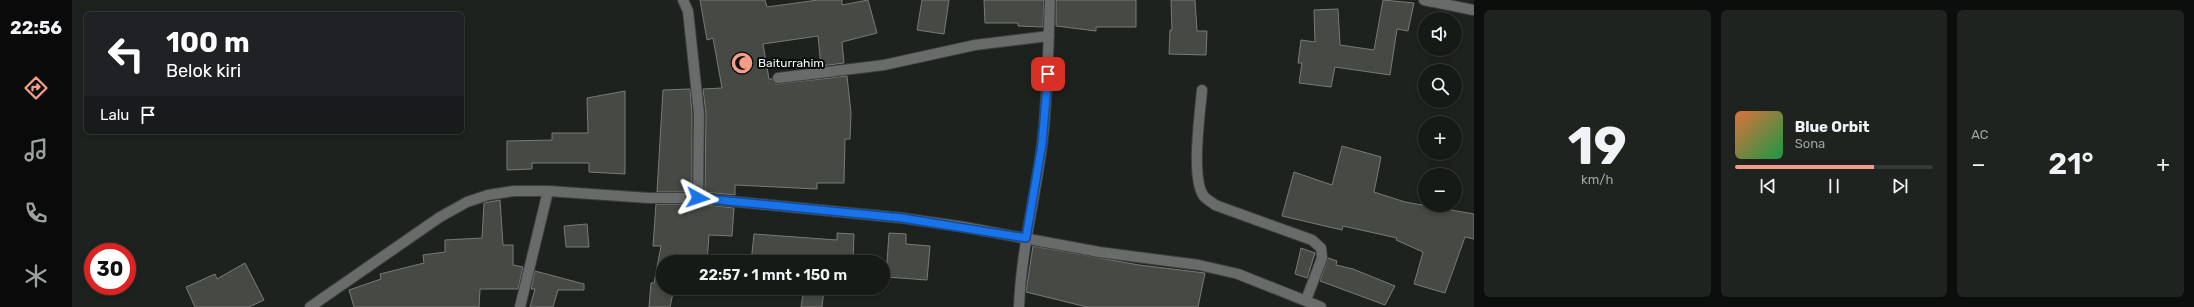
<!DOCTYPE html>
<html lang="id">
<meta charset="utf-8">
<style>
:root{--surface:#161a17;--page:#1f2320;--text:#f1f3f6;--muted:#9ea1a1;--line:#353836;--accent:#f49e88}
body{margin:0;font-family:Rubik,sans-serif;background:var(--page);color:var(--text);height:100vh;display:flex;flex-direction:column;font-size:15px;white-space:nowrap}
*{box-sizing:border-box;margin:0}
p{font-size:13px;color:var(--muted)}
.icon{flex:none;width:22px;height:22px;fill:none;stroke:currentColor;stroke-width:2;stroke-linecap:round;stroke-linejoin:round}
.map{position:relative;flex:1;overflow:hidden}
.side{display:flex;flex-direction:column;gap:10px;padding:10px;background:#0c0e0d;width:720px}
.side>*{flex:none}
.banner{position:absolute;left:12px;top:12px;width:380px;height:122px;border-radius:6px;box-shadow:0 2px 6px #0003,0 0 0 1px var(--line);background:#202124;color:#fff;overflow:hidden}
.fabs{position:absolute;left:1346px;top:12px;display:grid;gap:8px}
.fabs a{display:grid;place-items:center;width:44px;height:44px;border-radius:50%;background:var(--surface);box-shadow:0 2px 6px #0003,0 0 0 1px var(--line);font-size:20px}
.speed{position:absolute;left:12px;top:243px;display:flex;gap:8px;font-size:20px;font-weight:700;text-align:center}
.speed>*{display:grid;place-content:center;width:52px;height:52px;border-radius:50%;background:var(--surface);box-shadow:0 2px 6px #0003,0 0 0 1px var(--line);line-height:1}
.speed .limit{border:6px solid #d22;background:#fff;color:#111}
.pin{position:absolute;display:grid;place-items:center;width:34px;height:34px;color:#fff;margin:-17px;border-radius:8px;box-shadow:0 2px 6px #0006}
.me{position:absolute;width:44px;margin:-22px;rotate:95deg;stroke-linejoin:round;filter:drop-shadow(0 0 3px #0008)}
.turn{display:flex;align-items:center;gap:14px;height:84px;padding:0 16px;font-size:18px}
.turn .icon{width:52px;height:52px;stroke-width:2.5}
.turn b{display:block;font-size:28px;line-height:34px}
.then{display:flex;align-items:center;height:38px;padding:0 16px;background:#0003;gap:8px;font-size:15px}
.big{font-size:30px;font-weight:600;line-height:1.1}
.side .widget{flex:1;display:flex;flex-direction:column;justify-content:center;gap:6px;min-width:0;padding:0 14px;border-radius:6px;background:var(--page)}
.side .dial{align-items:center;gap:0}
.dial b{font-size:52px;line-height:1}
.song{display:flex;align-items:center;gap:12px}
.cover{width:48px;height:48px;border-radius:6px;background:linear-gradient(135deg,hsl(20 70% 55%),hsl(140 70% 35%))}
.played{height:4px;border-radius:2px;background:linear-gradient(90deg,var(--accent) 70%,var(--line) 70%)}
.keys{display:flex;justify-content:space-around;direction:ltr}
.heat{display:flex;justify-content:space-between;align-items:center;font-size:22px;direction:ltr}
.side .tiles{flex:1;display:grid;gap:10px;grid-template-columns:repeat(3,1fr)}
.trip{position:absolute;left:584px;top:255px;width:234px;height:40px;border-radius:20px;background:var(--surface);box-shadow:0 2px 6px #0003,0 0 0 1px var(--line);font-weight:600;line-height:40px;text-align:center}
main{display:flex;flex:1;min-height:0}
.tabs{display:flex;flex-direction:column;width:72px;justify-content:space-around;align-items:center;background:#090a09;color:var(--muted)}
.tabs .icon{width:28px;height:28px}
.tabs .current{color:var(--accent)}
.tabs b{font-size:18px;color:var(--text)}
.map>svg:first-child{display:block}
.building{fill:#474945;stroke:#787a76}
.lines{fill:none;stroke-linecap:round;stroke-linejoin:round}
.street-casing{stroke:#3c3f3d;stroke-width:12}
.street{stroke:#696b6b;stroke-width:10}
.route-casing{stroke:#114b97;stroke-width:10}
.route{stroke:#1a73e8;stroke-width:7}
.labels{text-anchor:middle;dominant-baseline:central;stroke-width:4;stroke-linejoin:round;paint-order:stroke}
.poi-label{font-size:12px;fill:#f1f4f2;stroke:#090b0a;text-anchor:start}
</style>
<main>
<nav class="tabs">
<b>22:56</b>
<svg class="icon current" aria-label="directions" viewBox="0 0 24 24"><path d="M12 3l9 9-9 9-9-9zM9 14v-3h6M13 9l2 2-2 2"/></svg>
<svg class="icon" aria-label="music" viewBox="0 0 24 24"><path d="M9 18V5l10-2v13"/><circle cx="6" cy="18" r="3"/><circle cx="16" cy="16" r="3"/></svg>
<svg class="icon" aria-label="phone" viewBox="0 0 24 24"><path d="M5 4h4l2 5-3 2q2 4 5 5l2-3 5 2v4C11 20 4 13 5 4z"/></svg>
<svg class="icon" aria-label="climate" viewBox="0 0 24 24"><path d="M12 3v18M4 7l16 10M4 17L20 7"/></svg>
</nav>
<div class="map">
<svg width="1402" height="307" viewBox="0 0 1402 307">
<rect width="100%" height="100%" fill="#1e221f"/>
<g class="building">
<path d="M 628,0 L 693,0 L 695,7 L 746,0 L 770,0 L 770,5 L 796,0 L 805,33 L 770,42 L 772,63 L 749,66 L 746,36 L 691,44 L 697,79 L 700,79 L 704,84 L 775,76 L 779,113 L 778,139 L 773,139 L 772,183 L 745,183 L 745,189 L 663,185 L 663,195 L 633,192 L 634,114 L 631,89 L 650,88 L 641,38 L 635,40 Z"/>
<path d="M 850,0 L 877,0 L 872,34 L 845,30 Z"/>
<path d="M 912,0 L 972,0 L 971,27 L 946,26 L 946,23 L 913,23 Z"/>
<path d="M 984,0 L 1064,0 L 1064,27 L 1024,27 L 1024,31 L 984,26 Z"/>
<path d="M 1099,0 L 1123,0 L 1125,31 L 1135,31 L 1134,55 L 1097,54 L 1098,30 L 1100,30 Z"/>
<path d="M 1311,0 L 1342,3 L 1336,31 L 1325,29 L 1318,75 L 1263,67 L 1259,87 L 1227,83 L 1230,63 L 1226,63 L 1229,40 L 1243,42 L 1242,10 L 1266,9 L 1268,45 L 1302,50 Z"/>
<path d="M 618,89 L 620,114 L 620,192 L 585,192 L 591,90 Z"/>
<path d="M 553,91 L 553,174 L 517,172 L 517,163 L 460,163 L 460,169 L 435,170 L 435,141 L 480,140 L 480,133 L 516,133 L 515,98 Z"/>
<path d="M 1270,146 L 1309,157 L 1302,192 L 1333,202 L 1402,214 L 1402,239 L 1393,237 L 1373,293 L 1342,284 L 1351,252 L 1324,240 L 1325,238 L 1271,226 L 1270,230 L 1210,216 L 1222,172 L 1260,185 Z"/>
<path d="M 428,200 L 431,245 L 441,245 L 441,265 L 451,267 L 446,289 L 408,289 L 407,307 L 282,307 L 277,290 L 309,279 L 308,274 L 352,263 L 351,255 L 373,252 L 373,240 L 410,238 L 412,203 Z"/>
<path d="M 584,204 L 626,204 L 662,208 L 660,236 L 637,235 L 635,262 L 591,262 L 591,288 L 602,288 L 598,307 L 577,307 L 579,283 L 582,283 L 589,246 L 581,246 Z"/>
<path d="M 515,224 L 517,247 L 494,247 L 492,226 Z"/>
<path d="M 765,233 L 782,234 L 781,262 L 679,262 L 682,234 L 765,240 Z"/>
<path d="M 817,233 L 834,234 L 834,244 L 858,246 L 855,280 L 814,277 Z"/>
<path d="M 961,246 L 1067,265 L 1133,273 L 1126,307 L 1015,307 L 954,292 Z"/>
<path d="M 1229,248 L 1243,253 L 1235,278 L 1223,274 Z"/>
<path d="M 1256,258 L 1265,261 L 1264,265 L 1281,269 L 1323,286 L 1313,305 L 1248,281 Z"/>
<path d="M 173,263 L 192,300 L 177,307 L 123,307 L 114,287 L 143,274 L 145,279 Z"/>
<path d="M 463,271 L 512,284 L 512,290 L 486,290 L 481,307 L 458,307 L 463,289 L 459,289 Z"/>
<path d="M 732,288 L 780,288 L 780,292 L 752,290 L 750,307 L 729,307 Z"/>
</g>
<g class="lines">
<g class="street-casing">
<g id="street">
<path d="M 611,0 L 616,11 L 627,114 L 626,198"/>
<path d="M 1352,0 L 1402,10"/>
<path d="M 706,78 L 812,65 L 903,45 L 977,36"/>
<path d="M 1130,90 C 1128,114 1119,176 1131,195 C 1133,199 1140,202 1143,205 L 1240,240 L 1249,248 L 1250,258 L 1234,300"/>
<path d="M 238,307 L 368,217 L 395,202 L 416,195 L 442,191 L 476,191 L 577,198 L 626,198 L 830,218 L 892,227 L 1027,252 L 1127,265 L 1166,274 L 1249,307"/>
<path d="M 448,307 L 476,191"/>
<path d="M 947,307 C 949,252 963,199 970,145 C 976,97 976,48 978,0"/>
</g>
</g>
<use href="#street" class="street"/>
</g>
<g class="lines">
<g class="route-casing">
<path id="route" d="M 626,198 L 830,218 L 954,238 L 970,144 L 976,74"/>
</g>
<use href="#route" class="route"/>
</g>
<defs>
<g id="mosque-disc" transform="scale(1.15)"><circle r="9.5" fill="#f49e88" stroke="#090b0a"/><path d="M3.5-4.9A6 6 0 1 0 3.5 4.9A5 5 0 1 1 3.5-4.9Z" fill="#111"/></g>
</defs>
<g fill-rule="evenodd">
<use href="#mosque-disc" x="670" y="63"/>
</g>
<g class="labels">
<g class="poi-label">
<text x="686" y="63">Baiturrahim</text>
</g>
</g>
</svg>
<div class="fabs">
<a><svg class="icon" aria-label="sound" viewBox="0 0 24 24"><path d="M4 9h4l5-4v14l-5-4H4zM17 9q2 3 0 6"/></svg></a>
<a><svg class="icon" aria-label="search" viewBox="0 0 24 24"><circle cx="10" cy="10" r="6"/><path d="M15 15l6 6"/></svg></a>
<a>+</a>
<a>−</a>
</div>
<div class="speed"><div class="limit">30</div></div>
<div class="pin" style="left:976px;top:74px;background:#d93025"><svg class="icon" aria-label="arrive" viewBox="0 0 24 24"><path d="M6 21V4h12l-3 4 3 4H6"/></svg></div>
<svg class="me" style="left:626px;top:198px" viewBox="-20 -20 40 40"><path d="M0-17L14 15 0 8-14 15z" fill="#1a73e8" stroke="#fff" stroke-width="4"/></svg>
<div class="trip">22:57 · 1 mnt · 150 m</div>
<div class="banner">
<div class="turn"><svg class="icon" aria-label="left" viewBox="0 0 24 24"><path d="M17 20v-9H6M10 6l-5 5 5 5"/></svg><div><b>100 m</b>Belok kiri</div></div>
<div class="then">Lalu<svg class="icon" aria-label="arrive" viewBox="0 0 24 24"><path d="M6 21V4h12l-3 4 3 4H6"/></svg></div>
</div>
</div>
<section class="side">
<div class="tiles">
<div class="widget dial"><b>19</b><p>km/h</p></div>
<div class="widget">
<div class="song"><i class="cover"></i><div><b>Blue Orbit</b><p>Sona</p></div></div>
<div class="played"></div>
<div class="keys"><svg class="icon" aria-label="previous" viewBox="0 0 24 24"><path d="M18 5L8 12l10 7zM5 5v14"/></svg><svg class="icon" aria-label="pause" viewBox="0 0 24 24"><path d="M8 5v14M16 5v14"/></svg><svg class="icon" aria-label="next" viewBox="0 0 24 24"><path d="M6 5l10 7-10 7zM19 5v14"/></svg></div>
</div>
<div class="widget"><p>AC</p>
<div class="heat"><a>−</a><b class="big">21°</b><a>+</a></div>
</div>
</div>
</section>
</main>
